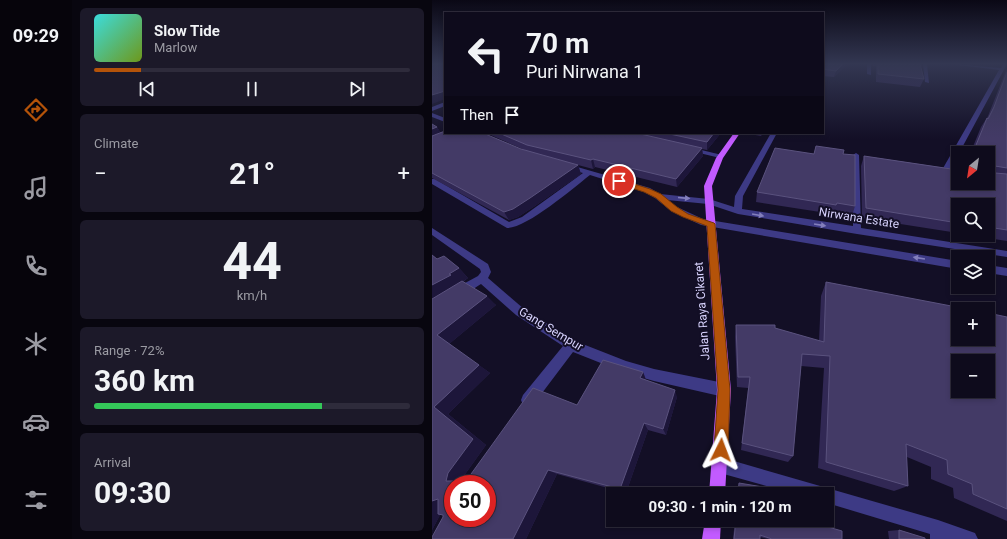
<!DOCTYPE html>
<meta charset="utf-8">
<style>
:root{--surface:#0e0b1c;--page:#1c1929;--text:#f1f3f6;--muted:#9b9ba3;--line:#2e2b3b;--accent:#b45309}
body{margin:0;font-family:Roboto,sans-serif;background:var(--page);color:var(--text);height:100vh;display:flex;flex-direction:column;font-size:15px;white-space:nowrap}
*{box-sizing:border-box;margin:0}
p{font-size:13px;color:var(--muted)}
.icon{flex:none;width:22px;height:22px;fill:none;stroke:currentColor;stroke-width:2;stroke-linecap:round;stroke-linejoin:round}
.map{position:relative;flex:1;overflow:hidden}
.drawer{display:flex;flex-direction:column;gap:8px;padding:8px;background:#08060f;width:360px}
.drawer>*{flex:none}
.guide{position:absolute;left:12px;top:12px;width:380px;height:122px;border-radius:0px;box-shadow:0 2px 6px #0003,0 0 0 1px var(--line);background:#0e0b1c;color:var(--text);overflow:hidden}
.needle{width:26px;rotate:210deg}
.controls{position:absolute;left:519px;top:146px;display:grid;gap:8px}
.controls a{display:grid;place-items:center;width:44px;height:44px;border-radius:0px;background:var(--surface);box-shadow:0 2px 6px #0003,0 0 0 1px var(--line);font-size:20px}
.speed{position:absolute;left:12px;top:475px;display:flex;gap:8px;font-size:20px;font-weight:700;text-align:center}
.speed>*{display:grid;place-content:center;width:52px;height:52px;border-radius:50%;background:var(--surface);box-shadow:0 2px 6px #0003,0 0 0 1px var(--line);line-height:1}
.speed .limit{border:6px solid #d22;background:#fff;color:#111}
.pin{position:absolute;display:grid;place-items:center;width:34px;height:34px;color:#fff;margin:-17px;border:2px solid #fff;border-radius:50%;box-shadow:0 1px 4px #0007}
.me{position:absolute;width:44px;margin:-22px;rotate:3deg;stroke-linejoin:round;filter:drop-shadow(0 0 3px #0008)}
.turn{display:flex;align-items:center;gap:14px;height:84px;padding:0 16px;font-size:18px}
.turn .icon{width:52px;height:52px;stroke-width:2.5}
.turn b{display:block;font-size:28px;line-height:34px}
.then{display:flex;align-items:center;height:38px;padding:0 16px;background:#0003;gap:8px;font-size:15px}
.big{font-size:30px;font-weight:700;line-height:1.1}
.drawer .card{flex:1;display:flex;flex-direction:column;justify-content:center;gap:6px;min-width:0;padding:0 14px;border-radius:6px;background:var(--page)}
.drawer .dial{align-items:center;gap:0}
.dial b{font-size:52px;line-height:1}
.song{display:flex;align-items:center;gap:12px}
.cover{width:48px;height:48px;border-radius:6px;background:linear-gradient(135deg,hsl(180 70% 55%),hsl(80 70% 35%))}
.played{height:4px;border-radius:2px;background:linear-gradient(90deg,var(--accent) 15%,var(--line) 15%)}
.keys{display:flex;justify-content:space-around;direction:ltr}
.heat{display:flex;justify-content:space-between;align-items:center;font-size:22px;direction:ltr}
.charge{height:6px;border-radius:3px;background:linear-gradient(90deg,#34c759 72%,var(--line) 0)}
.trip{position:absolute;left:174px;top:487px;width:228px;height:40px;border-radius:0px;background:var(--surface);box-shadow:0 2px 6px #0003,0 0 0 1px var(--line);font-weight:700;line-height:40px;text-align:center}
main{display:flex;flex:1;min-height:0}
.tab-bar{display:flex;flex-direction:column;width:72px;justify-content:space-around;align-items:center;background:#06040b;color:var(--muted)}
.tab-bar .icon{width:28px;height:28px}
.tab-bar .selected{color:var(--accent)}
.tab-bar b{font-size:18px;color:var(--text)}
.map>svg:first-child{display:block}
.lines{fill:none;stroke-linecap:round;stroke-linejoin:round}
.minor{fill:#3d3a85;fill-rule:evenodd}
.major{fill:#c25bff;fill-rule:evenodd}
.wall{fill:#312854}
.shaded-wall{fill:#1d163a}
.building{fill:#433a66;stroke:#5a527e;fill-rule:evenodd}
.oneway{fill:#837fbc}
.route{fill:#b45309;stroke:#753606}
.labels{text-anchor:middle;dominant-baseline:central;stroke-width:4;stroke-linejoin:round;paint-order:stroke}
.street-label{font-size:12px;fill:#d9d4ff;stroke:#130f26}
</style>
<main>
<nav class="tab-bar">
<b>09:29</b>
<svg class="icon selected" aria-label="directions" viewBox="0 0 24 24"><path d="M12 3l9 9-9 9-9-9zM9 14v-3h6M13 9l2 2-2 2"/></svg>
<svg class="icon" aria-label="music" viewBox="0 0 24 24"><path d="M9 18V5l10-2v13"/><circle cx="6" cy="18" r="3"/><circle cx="16" cy="16" r="3"/></svg>
<svg class="icon" aria-label="phone" viewBox="0 0 24 24"><path d="M5 4h4l2 5-3 2q2 4 5 5l2-3 5 2v4C11 20 4 13 5 4z"/></svg>
<svg class="icon" aria-label="climate" viewBox="0 0 24 24"><path d="M12 3v18M4 7l16 10M4 17L20 7"/></svg>
<svg class="icon" aria-label="car" viewBox="0 0 24 24"><path d="M5 17H2v-5l4-1 3-4h7l3 4 3 1v5h-3M9 17h6M6 11h13"/><circle cx="7" cy="17" r="2"/><circle cx="17" cy="17" r="2"/></svg>
<svg class="icon" aria-label="filters" viewBox="0 0 24 24"><path d="M4 7h16M4 17h16"/><circle cx="9" cy="7" r="2"/><circle cx="15" cy="17" r="2"/></svg>
</nav>
<section class="drawer">
<div class="card">
<div class="song"><i class="cover"></i><div><b>Slow Tide</b><p>Marlow</p></div></div>
<div class="played"></div>
<div class="keys"><svg class="icon" aria-label="previous" viewBox="0 0 24 24"><path d="M18 5L8 12l10 7zM5 5v14"/></svg><svg class="icon" aria-label="pause" viewBox="0 0 24 24"><path d="M8 5v14M16 5v14"/></svg><svg class="icon" aria-label="next" viewBox="0 0 24 24"><path d="M6 5l10 7-10 7zM19 5v14"/></svg></div>
</div>
<div class="card"><p>Climate</p>
<div class="heat"><a>−</a><b class="big">21°</b><a>+</a></div>
</div>
<div class="card dial"><b>44</b><p>km/h</p></div>
<div class="card"><p>Range · 72%</p><b class="big">360 km</b><div class="charge"></div></div>
<div class="card"><p>Arrival</p><b class="big">09:30</b></div>
</section>
<div class="map">
<svg width="575" height="539" viewBox="0 0 575 539">
<rect width="100%" height="100%" fill="#130f26"/>
<g class="lines">
<g class="minor">
<path d="M 435,64 L 439,64 L 439,75 L 435,74 Z"/>
<path d="M 491,64 L 495,64 L 497,83 L 493,82 Z"/>
<path d="M 519,64 L 569,68 L 571,64 L 575,64 L 518,170 L 521,173 L 526,175 L 526,179 L 515,177 L 510,170 L 567,70 Z"/>
<path d="M 13,102 L 13,106 L 0,111 L 0,107 Z"/>
<path d="M 0,113 L 13,118 L 13,122 L 0,117 Z"/>
<path d="M 339,133 L 345,133 L 311,196 L 310,209 L 421,226 L 421,155 L 424,153 L 427,155 L 429,228 L 575,251 L 575,257 L 425,234 L 306,214 L 276,204 L 235,200 L 245,207 L 271,219 L 526,261 L 526,269 L 269,225 L 239,211 L 223,198 L 212,192 L 158,175 C 140,189 95,228 75,228 L 0,184 L 0,179 L 3,179 L 77,222 L 90,217 L 151,173 L 132,168 L 132,164 L 135,164 L 218,188 L 228,194 L 277,199 L 302,207 L 303,196 Z"/>
<path d="M 257,147 L 290,155 L 291,156 L 288,158 L 255,150 L 255,148 Z"/>
<path d="M 0,228 L 56,264 L 59,272 L 56,278 L 92,309 L 143,341 L 194,361 L 222,369 L 292,383 L 297,385 L 299,390 L 297,395 L 292,397 L 222,381 L 194,373 L 141,352 L 101,405 L 96,407 L 91,405 L 89,400 L 91,395 L 131,346 L 84,315 L 49,284 C 42,288 31,298 22,295 L 21,292 L 22,289 L 46,276 L 49,272 L 48,269 L 0,235 Z"/>
<path d="M 556,265 L 575,268 L 575,276 L 556,273 Z"/>
<path d="M 288,457 L 506,520 L 543,533 L 546,539 L 498,539 L 498,534 L 395,503 L 395,494 L 363,494 L 288,473 L 283,470 L 280,465 L 283,460 Z"/>
</g>
<g class="major">
<path d="M 302,133 L 308,133 L 291,158 L 280,186 L 299,390 L 293,494 L 277,494 L 285,390 L 272,186 L 284,158 Z"/>
<path d="M 273,520 L 289,520 L 288,539 L 270,539 Z"/>
</g>
</g>
<g class="wall">
<path d="M 391,64 L 416,64 L 402,77 L 391,76 Z"/>
<path d="M 441,64 L 490,64 L 489,67 L 492,79 L 488,87 L 444,82 L 444,66 L 441,66 Z"/>
<path d="M 575,68 L 575,241 L 536,235 L 556,235 L 556,205 L 526,205 L 526,233 L 430,218 L 429,166 L 432,156 L 522,169 L 526,161 L 526,183 L 556,153 L 531,153 L 534,148 L 540,149 L 549,127 L 556,116 Z"/>
<path d="M 0,124 L 5,127 L 8,132 L 95,151 L 54,133 L 289,133 L 275,150 L 270,149 L 271,156 L 245,187 L 163,167 L 161,169 L 116,157 L 146,165 L 149,174 L 103,206 L 86,217 L 77,220 L 0,178 Z"/>
<path d="M 312,133 L 331,133 L 329,136 Z"/>
<path d="M 382,154 L 411,154 L 423,206 L 420,216 L 402,212 L 401,214 L 324,202 L 325,192 Z"/>
<path d="M 0,255 L 5,259 L 27,268 L 36,278 L 31,282 L 64,305 L 17,344 L 58,373 L 16,414 L 54,445 L 31,477 L 30,481 L 34,481 L 145,405 L 211,372 L 214,380 L 245,397 L 234,435 L 216,430 L 194,493 L 125,474 L 94,539 L 0,539 L 11,517 L 11,515 L 8,515 L 0,530 Z"/>
<path d="M 394,282 L 575,317 L 575,521 L 522,498 L 521,488 L 499,479 L 499,467 L 475,457 L 476,486 L 462,491 L 386,468 L 392,368 L 369,366 L 361,456 L 356,462 L 309,450 L 316,388 L 305,387 L 303,337 L 304,325 L 343,328 L 387,341 L 389,296 Z"/>
<path d="M 303,520 L 372,520 L 410,539 L 336,539 L 328,537 L 328,539 L 301,539 Z"/>
<path d="M 467,530 L 493,539 L 457,539 L 456,531 Z"/>
</g>
<g class="shaded-wall">
<path d="M 411,64 L 416,64 L 402,77 L 404,71 Z"/>
<path d="M 13,91 L 13,99 L 0,104 L 0,95 Z"/>
<path d="M 5,127 L 10,135 L 0,139 L 0,129 Z"/>
<path d="M 282,133 L 289,133 L 275,150 L 275,142 Z"/>
<path d="M 270,148 L 271,156 L 245,187 L 244,179 Z"/>
<path d="M 161,159 L 163,167 L 161,169 L 159,160 Z"/>
<path d="M 146,165 L 149,174 L 103,206 L 86,217 L 77,220 L 72,212 Z"/>
<path d="M 27,268 L 36,278 L 0,301 L 0,285 Z"/>
<path d="M 55,296 L 64,305 L 17,344 L 5,335 Z"/>
<path d="M 47,365 L 58,373 L 16,414 L 54,445 L 31,477 L 29,484 L 14,481 L 2,407 Z"/>
<path d="M 211,372 L 214,380 L 208,378 Z"/>
<path d="M 243,390 L 245,397 L 234,435 L 231,429 Z"/>
<path d="M 212,423 L 216,430 L 194,493 L 188,489 Z"/>
<path d="M 116,470 L 125,474 L 94,539 L 81,539 Z"/>
<path d="M 6,499 L 14,504 L 0,530 L 0,501 Z"/>
</g>
<g class="building">
<path d="M 0,64 L 13,64 L 13,91 L 0,95 Z"/>
<path d="M 391,64 L 411,64 L 404,71 L 391,69 Z"/>
<path d="M 446,64 L 488,64 L 492,79 L 446,74 Z"/>
<path d="M 575,72 L 575,168 L 563,166 L 561,172 L 563,173 L 575,174 L 575,230 L 556,227 L 556,205 L 526,205 L 526,223 L 434,208 L 432,156 L 526,170 L 526,183 L 556,183 L 556,153 L 531,153 L 534,148 L 542,150 L 555,118 L 556,119 L 562,107 Z"/>
<path d="M 0,124 L 5,127 L 0,129 Z"/>
<path d="M 13,131 L 13,133 L 51,133 L 89,149 L 146,165 L 98,198 L 81,209 L 72,212 L 0,173 L 0,136 Z"/>
<path d="M 67,133 L 204,133 L 270,148 L 244,179 L 161,159 L 159,160 L 95,145 Z"/>
<path d="M 233,133 L 282,133 L 275,142 Z"/>
<path d="M 384,146 L 412,150 L 411,154 L 423,155 L 423,206 L 405,203 L 404,205 L 325,192 L 343,148 L 382,154 Z"/>
<path d="M 0,255 L 5,259 L 12,256 L 27,268 L 17,274 L 19,275 L 0,285 Z"/>
<path d="M 30,281 L 55,296 L 5,335 L 47,365 L 2,407 L 41,439 L 16,473 L 14,481 L 34,481 L 101,388 L 145,405 L 171,360 L 211,372 L 208,378 L 243,390 L 231,429 L 212,423 L 188,489 L 116,470 L 81,539 L 0,539 L 0,537 L 11,517 L 11,515 L 6,514 L 6,499 L 0,501 L 0,299 ZM 21,484 L 55,484 L 55,518 L 21,518 Z"/>
<path d="M 394,282 L 535,309 L 526,309 L 526,339 L 556,339 L 556,313 L 575,317 L 575,509 L 541,494 L 540,484 L 516,474 L 515,460 L 474,444 L 476,486 L 394,462 L 398,356 L 370,354 L 361,456 L 310,443 L 318,377 L 306,377 L 304,325 L 343,325 L 343,328 L 392,342 ZM 526,361 L 556,361 L 556,391 L 526,391 Z"/>
<path d="M 307,483 L 331,487 L 331,493 L 332,494 L 306,494 Z"/>
<path d="M 304,520 L 372,520 L 410,531 L 410,539 L 340,539 L 328,535 L 328,539 L 302,539 Z"/>
<path d="M 467,530 L 493,538 L 493,539 L 467,539 Z"/>
</g>
<defs><path id="oneway-solid" d="M-6-.8H1V-3.2L6.5 0L1 3.2V.8H-6Z"/></defs>
<g class="oneway">
<use href="#oneway-solid" transform="translate(252 198) rotate(5)"/>
<use href="#oneway-solid" transform="translate(326 215) rotate(10)"/>
<use href="#oneway-solid" transform="translate(388 225) rotate(9)"/>
<use href="#oneway-solid" transform="translate(487 258) rotate(-171)"/>
</g>
<linearGradient id="sky" x2="0" y2="1"><stop stop-color="#0a0815"/><stop offset="0.46" stop-color="#333752"/><stop offset="1" stop-color="#333752" stop-opacity="0"/></linearGradient>
<rect width="575" height="139" fill="url(#sky)"/>
<path class="route" d="M 187,179 L 218,189 L 229,194 L 245,207 L 256,214 L 282,223 L 283,224 L 298,390 L 296,450 L 294,454 L 289,456 L 284,454 L 282,450 L 286,390 L 275,226 L 251,217 L 239,211 L 224,198 L 212,192 L 184,183 L 183,181 Z"/>
<g class="labels">
<g class="street-label">
<text transform="translate(427 218) rotate(9)">Nirwana Estate</text>
<text transform="translate(270 311) rotate(-94)">Jalan Raya Cikaret</text>
<text transform="translate(119 329) rotate(31)">Gang Sempur</text>
</g>
</g>
</svg>
<div class="controls">
<a><svg class="needle" viewBox="-14 -14 28 28"><path d="M0-13l5 13h-10z" fill="#e53935"/><path d="M0 13l5-13h-10z" fill="#9b9ba3"/></svg></a>
<a><svg class="icon" aria-label="search" viewBox="0 0 24 24"><circle cx="10" cy="10" r="6"/><path d="M15 15l6 6"/></svg></a>
<a><svg class="icon" aria-label="layers" viewBox="0 0 24 24"><path d="M12 4l9 5-9 5-9-5zM3 14l9 5 9-5"/></svg></a>
<a>+</a>
<a>−</a>
</div>
<div class="speed"><div class="limit">50</div></div>
<div class="pin" style="left:187px;top:181px;background:#d93025"><svg class="icon" aria-label="arrive" viewBox="0 0 24 24"><path d="M6 21V4h12l-3 4 3 4H6"/></svg></div>
<svg class="me" style="left:289px;top:450px" viewBox="-20 -20 40 40"><path d="M0-17L14 15 0 8-14 15z" fill="#b45309" stroke="#fff" stroke-width="4"/></svg>
<div class="trip">09:30 · 1 min · 120 m</div>
<div class="guide">
<div class="turn"><svg class="icon" aria-label="left" viewBox="0 0 24 24"><path d="M17 20v-9H6M10 6l-5 5 5 5"/></svg><div><b>70 m</b>Puri Nirwana 1</div></div>
<div class="then">Then<svg class="icon" aria-label="arrive" viewBox="0 0 24 24"><path d="M6 21V4h12l-3 4 3 4H6"/></svg></div>
</div>
</div>
</main>
